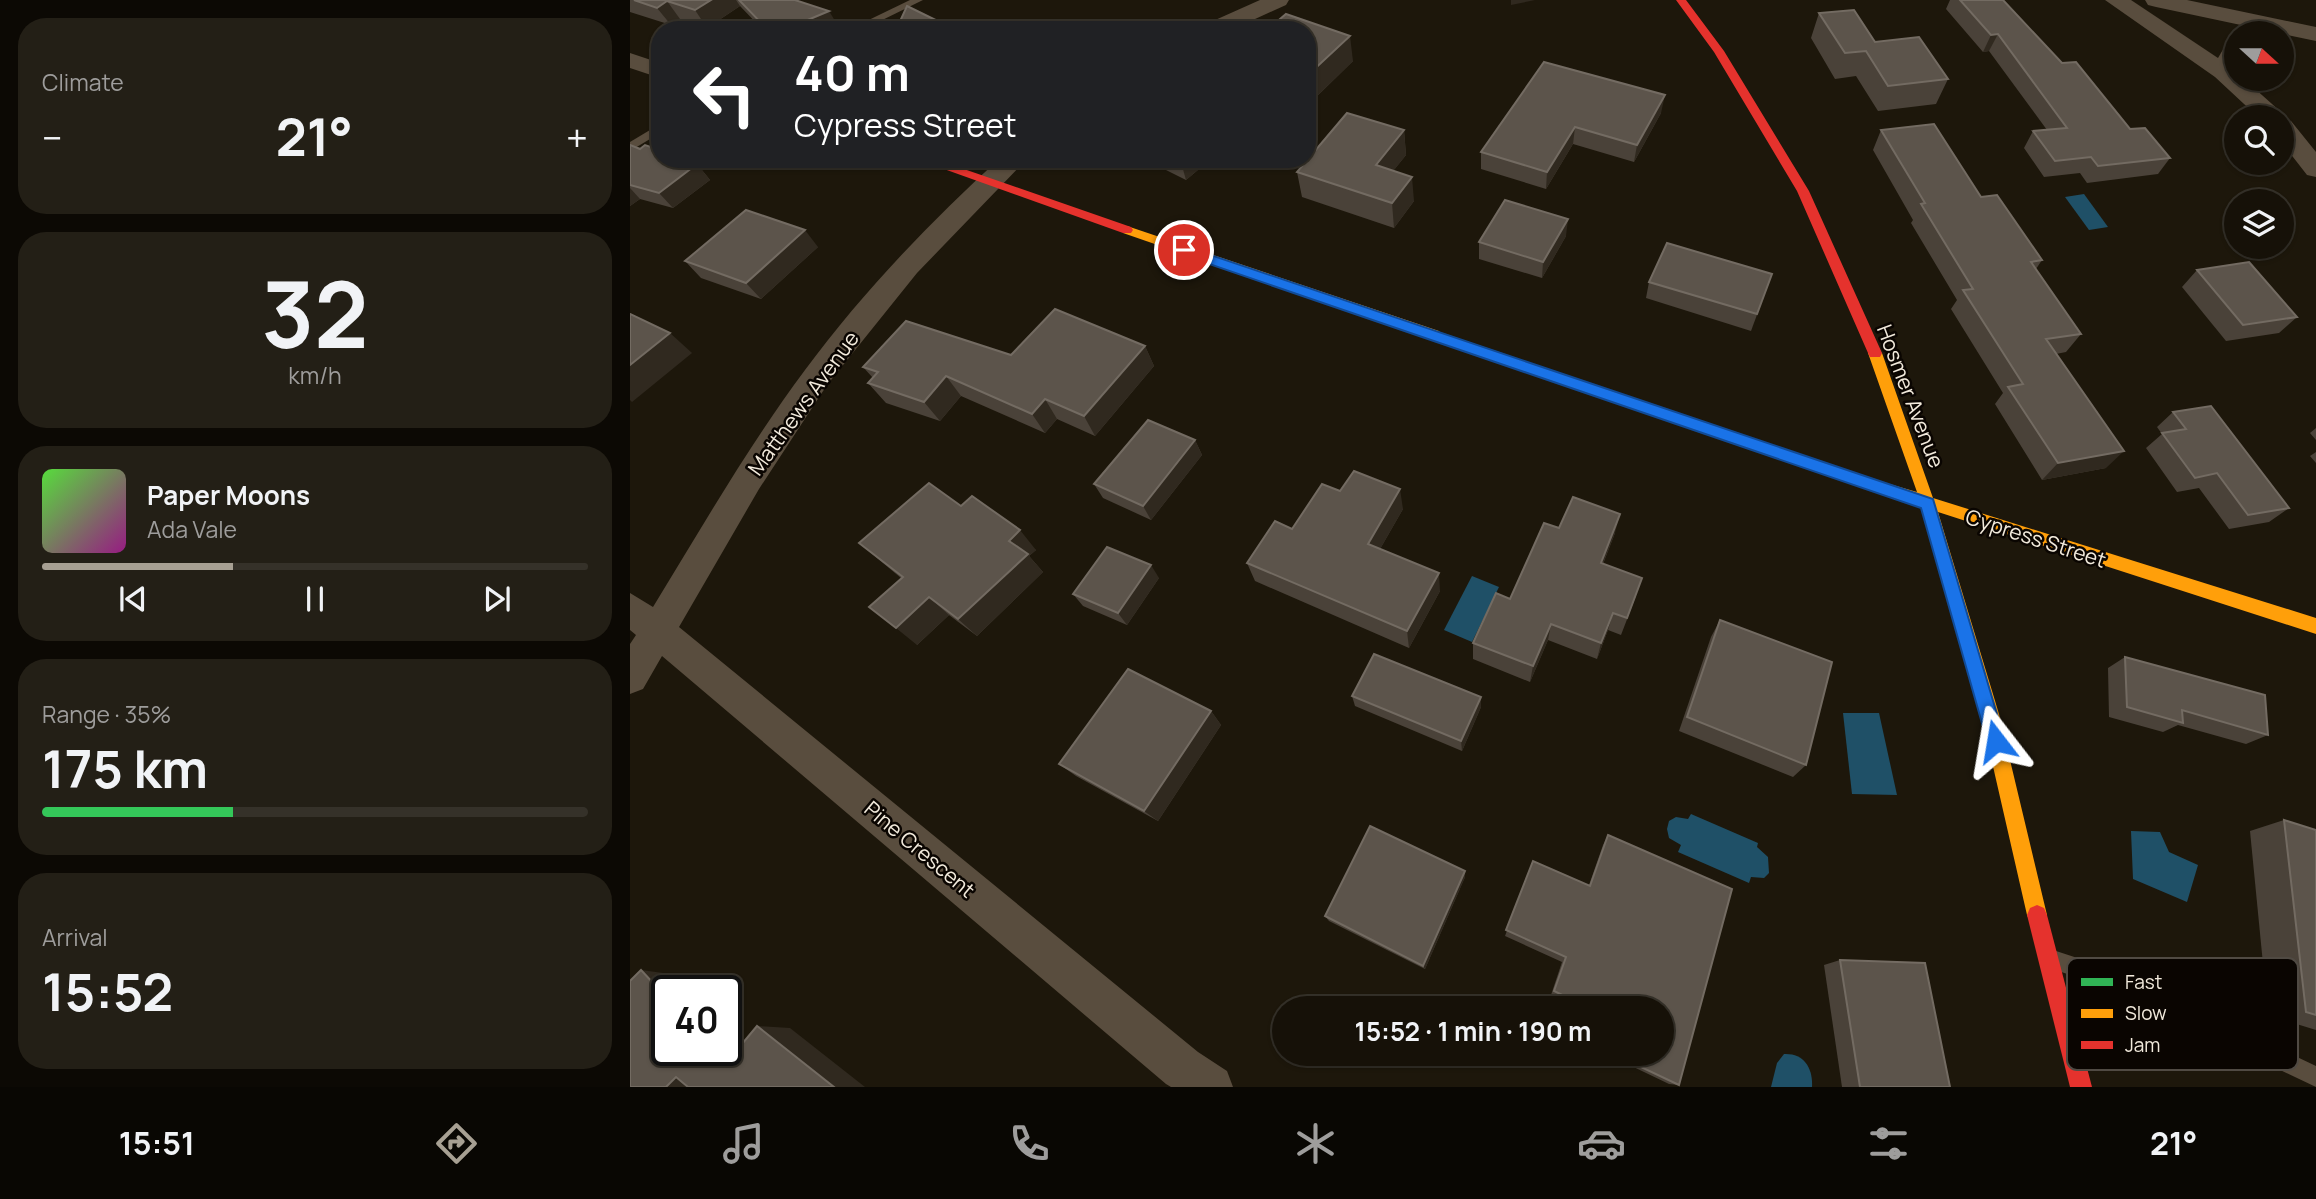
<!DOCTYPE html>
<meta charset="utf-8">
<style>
:root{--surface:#161108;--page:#231f16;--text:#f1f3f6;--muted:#9e9d9c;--line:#353129;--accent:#a7a093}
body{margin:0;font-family:Manrope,sans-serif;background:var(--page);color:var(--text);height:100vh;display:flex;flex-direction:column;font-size:26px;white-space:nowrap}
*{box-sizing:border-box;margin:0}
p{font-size:23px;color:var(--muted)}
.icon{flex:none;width:38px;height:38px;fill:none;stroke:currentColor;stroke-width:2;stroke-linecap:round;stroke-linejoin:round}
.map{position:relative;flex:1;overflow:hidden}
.sheet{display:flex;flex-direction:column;gap:18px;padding:18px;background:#0c0904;width:630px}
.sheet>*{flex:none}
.banner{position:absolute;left:21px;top:21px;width:665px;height:147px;border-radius:28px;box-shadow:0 2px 5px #0004,0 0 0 2px var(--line);background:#202124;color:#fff;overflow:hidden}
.needle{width:46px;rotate:111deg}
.controls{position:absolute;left:1594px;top:21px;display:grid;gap:14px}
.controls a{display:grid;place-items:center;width:70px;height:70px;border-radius:50%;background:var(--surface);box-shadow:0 2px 5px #0004,0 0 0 2px var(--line);font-size:35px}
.speed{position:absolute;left:21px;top:975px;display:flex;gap:14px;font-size:35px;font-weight:700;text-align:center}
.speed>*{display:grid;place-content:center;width:91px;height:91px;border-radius:50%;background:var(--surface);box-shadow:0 2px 5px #0004,0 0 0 2px var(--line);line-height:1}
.speed .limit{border:4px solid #111;border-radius:10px;background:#fff;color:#111}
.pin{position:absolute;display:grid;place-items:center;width:60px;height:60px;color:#fff;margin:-30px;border:4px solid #fff;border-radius:50%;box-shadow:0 2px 7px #0007}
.me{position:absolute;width:77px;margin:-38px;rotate:346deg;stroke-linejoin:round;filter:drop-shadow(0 0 5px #0008)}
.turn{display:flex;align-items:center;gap:24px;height:147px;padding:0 28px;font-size:32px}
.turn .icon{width:91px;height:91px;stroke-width:2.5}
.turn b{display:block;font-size:49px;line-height:60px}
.big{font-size:52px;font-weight:700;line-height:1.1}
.sheet .card{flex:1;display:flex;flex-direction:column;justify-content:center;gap:10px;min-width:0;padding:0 24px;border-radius:28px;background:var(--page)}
.sheet .dial{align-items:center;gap:0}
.dial b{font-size:91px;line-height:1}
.song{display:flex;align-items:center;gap:21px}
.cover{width:84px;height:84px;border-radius:10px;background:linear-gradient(135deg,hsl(110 70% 55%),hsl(310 70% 35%))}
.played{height:7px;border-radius:4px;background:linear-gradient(90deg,var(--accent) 35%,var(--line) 35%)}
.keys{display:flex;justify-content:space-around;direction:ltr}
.heat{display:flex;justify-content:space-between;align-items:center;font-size:38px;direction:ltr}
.charge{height:10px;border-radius:5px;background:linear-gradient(90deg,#34c759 35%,var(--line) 0)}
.trip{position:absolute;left:642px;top:996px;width:402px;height:70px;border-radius:35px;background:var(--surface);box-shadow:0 2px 5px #0004,0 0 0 2px var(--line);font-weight:700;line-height:70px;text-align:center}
.menu{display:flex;height:112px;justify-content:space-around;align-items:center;background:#090703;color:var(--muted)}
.menu .icon{width:49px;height:49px}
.menu .active{color:var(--accent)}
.menu b{font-size:32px;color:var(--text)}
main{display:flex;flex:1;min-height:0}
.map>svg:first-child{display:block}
.water{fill:#1f5067}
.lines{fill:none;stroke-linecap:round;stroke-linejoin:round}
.lane{fill:#594d3e;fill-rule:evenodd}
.street{fill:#594d3e;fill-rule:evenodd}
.fast{fill:#30b455;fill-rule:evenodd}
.slow{fill:#ff9f0a;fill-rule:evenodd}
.jam{fill:#e5322d;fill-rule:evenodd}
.wall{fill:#4a4239}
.shaded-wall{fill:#30291f}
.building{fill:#5c544b;stroke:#736b62;stroke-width:2}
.route{fill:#1a73e8;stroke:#114b97;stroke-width:2}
.labels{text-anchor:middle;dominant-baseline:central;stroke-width:5;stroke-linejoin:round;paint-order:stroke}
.street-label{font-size:21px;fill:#f2eadc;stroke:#0a0501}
.key{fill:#0a0501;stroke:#504a43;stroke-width:2}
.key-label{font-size:19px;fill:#f2eadc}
</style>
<main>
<section class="sheet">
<div class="card"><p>Climate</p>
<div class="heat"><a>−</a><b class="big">21°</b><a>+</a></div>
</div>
<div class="card dial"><b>32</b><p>km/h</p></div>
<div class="card">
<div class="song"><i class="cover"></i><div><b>Paper Moons</b><p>Ada Vale</p></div></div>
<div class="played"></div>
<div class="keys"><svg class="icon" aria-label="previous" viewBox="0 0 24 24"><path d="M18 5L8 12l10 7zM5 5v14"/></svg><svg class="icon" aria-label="pause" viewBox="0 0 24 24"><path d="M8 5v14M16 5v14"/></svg><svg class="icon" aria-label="next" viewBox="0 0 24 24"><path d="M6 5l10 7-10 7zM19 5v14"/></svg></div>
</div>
<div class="card"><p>Range · 35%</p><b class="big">175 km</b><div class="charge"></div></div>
<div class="card"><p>Arrival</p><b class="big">15:52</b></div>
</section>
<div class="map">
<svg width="1686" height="1087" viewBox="0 0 1686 1087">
<rect width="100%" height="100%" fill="#1d170b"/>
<g class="water">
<path d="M 1454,194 L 1478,227 L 1459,230 L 1435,197 Z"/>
<path d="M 842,576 L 869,587 L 842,642 L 814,630 Z"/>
<path d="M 1213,713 L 1249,713 L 1267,795 L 1222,794 Z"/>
<path d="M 1061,814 L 1128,843 L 1127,847 L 1138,857 L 1139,873 L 1134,878 L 1121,877 L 1119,883 L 1048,852 L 1051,845 L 1039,838 L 1037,829 L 1039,821 L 1046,817 L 1058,819 Z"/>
<path d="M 1501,831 L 1530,832 L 1539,852 L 1568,865 L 1557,902 L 1503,879 Z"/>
<path d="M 1154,1054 C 1174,1053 1183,1068 1182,1087 L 1141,1087 L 1147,1063 Z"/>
</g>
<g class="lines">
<g class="lane">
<path d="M 280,0 L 293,0 L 232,30 L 218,30 Z"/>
<path d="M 30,124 L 30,133 L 0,151 L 0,142 Z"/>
<path d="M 1423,950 L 1481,969 L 1686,1066 L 1686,1087 L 1471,985 L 1416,967 L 1413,960 L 1416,953 Z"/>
</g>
<g class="street">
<path d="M 630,0 L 659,0 L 656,5 L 601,30 L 571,30 L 574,25 Z"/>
<path d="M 1475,0 L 1501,0 L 1588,58 L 1598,41 L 1606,39 L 1606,79 L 1614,79 L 1651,112 L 1653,119 L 1661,121 L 1686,152 L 1686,177 L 1677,175 L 1652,143 L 1652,117 L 1628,117 L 1585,77 Z"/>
<path d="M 1515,0 L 1557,0 L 1686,27 L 1686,41 L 1526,7 L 1518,5 Z"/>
<path d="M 0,53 L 30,63 L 30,78 L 0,68 Z"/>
<path d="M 369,159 L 397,159 L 287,273 L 197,385 L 129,489 L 49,627 L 568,1052 L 597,1071 L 603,1087 L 541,1087 L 536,1084 L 32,656 L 13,689 L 0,694 L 0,644 L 6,635 L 0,630 L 0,593 L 23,607 C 72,527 119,445 175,370 C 232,293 299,223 369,159 Z"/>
</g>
<path class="fast" d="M 804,330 L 1254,483 L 1257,487 L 1254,491 L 1249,493 L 799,339 L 797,335 Z"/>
<g class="slow">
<path d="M 497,226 L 809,331 L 811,335 L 809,339 L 799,339 L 493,233 L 493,227 Z"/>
<path d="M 1245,348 L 1252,353 L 1303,498 L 1686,618 L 1686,634 L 1308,512 L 1369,714 L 1417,915 L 1414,922 L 1407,925 L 1400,922 L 1397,915 L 1351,714 L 1291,507 L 1244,491 L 1241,487 L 1244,483 L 1249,481 L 1287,492 L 1238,353 Z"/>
</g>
<g class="jam">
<path d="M 1046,0 L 1056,0 L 1094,51 L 1179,191 L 1252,353 L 1250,357 L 1240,357 L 1238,353 L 1167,191 L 1084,52 Z"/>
<path d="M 286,159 L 305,159 L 501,227 L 503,230 L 501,233 L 493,233 Z"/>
<path d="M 1407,905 L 1414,908 L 1417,915 L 1462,1087 L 1440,1087 L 1397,915 L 1400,908 Z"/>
</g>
</g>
<g class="wall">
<path d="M 0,0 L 165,0 L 210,29 L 207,30 L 133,30 L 110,6 L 77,28 L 50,19 L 41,25 L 0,12 Z"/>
<path d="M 1320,0 L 1373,0 L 1432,63 L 1500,129 L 1540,158 L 1528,174 L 1457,183 L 1450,173 L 1414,177 L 1394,148 L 1403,131 L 1417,130 L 1359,51 L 1353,52 L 1316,9 Z"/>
<path d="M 1189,13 L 1318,79 L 1306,104 L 1248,111 L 1226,76 L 1205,79 L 1181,38 Z"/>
<path d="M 677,30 L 723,61 L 680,103 L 677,102 Z"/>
<path d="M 914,62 L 1031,113 L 1004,162 L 943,144 L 916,189 L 851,169 L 851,152 Z"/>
<path d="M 774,130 L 776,155 L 763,171 L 784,201 L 764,228 L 672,197 L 667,172 Z"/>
<path d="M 1251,130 L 1351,197 L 1412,260 L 1406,269 L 1451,334 L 1436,352 L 1426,354 L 1476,468 L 1412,480 L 1365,404 L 1373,393 L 1321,309 L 1327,300 L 1281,223 L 1283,220 L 1243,150 Z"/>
<path d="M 0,145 L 67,164 L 80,180 L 43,208 L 10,199 L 0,206 Z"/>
<path d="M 514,159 L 581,159 L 556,180 Z"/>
<path d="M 936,236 L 912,278 L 849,259 L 849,242 Z"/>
<path d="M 188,247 L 131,299 L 71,278 L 55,261 Z"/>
<path d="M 1567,270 L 1667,317 L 1649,333 L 1596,341 L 1552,287 Z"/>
<path d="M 1142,274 L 1121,331 L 1016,298 L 1019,282 Z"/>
<path d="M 515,346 L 524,366 L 465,436 L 427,419 L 415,433 L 331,396 L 310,421 L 256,403 L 238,383 L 243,378 L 233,367 L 381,355 Z"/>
<path d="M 1543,412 L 1659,508 L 1639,522 L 1599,529 L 1569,488 L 1547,492 L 1516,448 L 1532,434 L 1527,427 Z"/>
<path d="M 1686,428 L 1686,440 L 1680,433 Z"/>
<path d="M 565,440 L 572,455 L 521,520 L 473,498 L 464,484 Z"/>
<path d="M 1686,452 L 1686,463 L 1680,456 Z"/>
<path d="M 710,491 L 773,509 L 750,549 L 810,591 L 779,648 L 625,581 L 617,563 Z"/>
<path d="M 331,506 L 406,550 L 399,556 L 413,572 L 347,636 L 319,615 L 287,645 L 271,578 L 229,543 Z"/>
<path d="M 929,528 L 985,533 L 973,564 L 1006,596 L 991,635 L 978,630 L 967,659 L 918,640 L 900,682 L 843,659 L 843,643 L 880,599 Z"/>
<path d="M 529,578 L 497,625 L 453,606 L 443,594 Z"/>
<path d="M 1090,620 L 1176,765 L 1163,777 L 1049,731 L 1081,637 Z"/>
<path d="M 1495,657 L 1638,735 L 1616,744 L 1548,725 L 1533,732 L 1479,717 L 1478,668 Z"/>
<path d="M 722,696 L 851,707 L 832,751 L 725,706 Z"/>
<path d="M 581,711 L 591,725 L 528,821 L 446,776 L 429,764 Z"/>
<path d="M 1654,820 L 1686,830 L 1686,1030 L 1638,1015 L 1620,831 Z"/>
<path d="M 978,835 L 1102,889 L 1049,1085 L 1039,1084 L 989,1060 L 991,1054 L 1032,1054 L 1032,1008 L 948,1008 L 921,995 L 932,962 L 875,936 L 903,861 L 959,885 L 973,845 Z"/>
<path d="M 835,877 L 795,969 L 699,921 L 695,916 Z"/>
<path d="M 1210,960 L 1320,1087 L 1212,1087 L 1194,965 Z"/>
</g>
<g class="shaded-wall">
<path d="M 81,0 L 106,0 L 110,6 L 77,28 L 65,10 Z"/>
<path d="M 881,0 L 905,0 L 881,5 Z"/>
<path d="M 37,1 L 50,19 L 41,25 L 27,8 Z"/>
<path d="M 199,11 L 210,29 L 207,30 L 154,30 Z"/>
<path d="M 1368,34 L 1359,51 L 1353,52 L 1361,35 Z"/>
<path d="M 720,36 L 723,61 L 680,103 L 677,88 L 677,76 Z"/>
<path d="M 1035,95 L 1031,113 L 1004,162 L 1007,145 Z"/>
<path d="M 945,127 L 943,144 L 916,189 L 917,172 Z"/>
<path d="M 774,130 L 776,155 L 748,190 L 746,165 Z"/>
<path d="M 555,159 L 581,159 L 556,180 L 551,162 Z"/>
<path d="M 67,164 L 80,180 L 43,208 L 29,193 Z"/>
<path d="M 782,177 L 784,201 L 764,228 L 762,203 Z"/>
<path d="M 0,188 L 10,199 L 0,206 Z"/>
<path d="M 938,219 L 936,236 L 912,278 L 913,262 Z"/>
<path d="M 175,230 L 188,247 L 131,299 L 116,283 Z"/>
<path d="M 40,333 L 62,353 L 2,402 L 0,400 L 0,365 Z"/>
<path d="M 515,346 L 524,366 L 465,436 L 454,416 Z"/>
<path d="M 316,376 L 331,396 L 310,421 L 294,402 Z"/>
<path d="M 415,399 L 427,419 L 415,433 L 402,414 Z"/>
<path d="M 565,440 L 572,455 L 521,520 L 513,506 Z"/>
<path d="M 1494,451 L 1476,468 L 1412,480 L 1428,463 Z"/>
<path d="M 770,489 L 773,509 L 742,563 L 738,544 Z"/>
<path d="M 990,514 L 985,533 L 966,581 L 971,563 Z"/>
<path d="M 390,530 L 406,550 L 399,556 L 413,572 L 347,636 L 328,619 L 379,541 Z"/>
<path d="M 521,565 L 529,578 L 497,625 L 488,613 Z"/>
<path d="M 809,573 L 810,591 L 779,648 L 777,631 Z"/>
<path d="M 299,597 L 319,615 L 287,645 L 266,628 Z"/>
<path d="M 983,613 L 978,630 L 967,659 L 971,643 Z"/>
<path d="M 921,624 L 918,640 L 900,682 L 903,666 Z"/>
<path d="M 851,697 L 851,707 L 832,751 L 831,741 Z"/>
<path d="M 581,711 L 591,725 L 528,821 L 514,811 Z"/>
<path d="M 835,871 L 835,877 L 795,969 L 793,966 Z"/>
<path d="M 11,970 L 48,975 L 63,990 L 37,990 L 37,998 Z"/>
<path d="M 96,1025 L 132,1063 L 97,1062 L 86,1050 L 96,1050 Z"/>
<path d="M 127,1026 L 160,1028 L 235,1087 L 204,1087 Z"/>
<path d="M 46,1077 L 73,1087 L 36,1087 Z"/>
</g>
<g class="building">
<path d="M 4,0 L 81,0 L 65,10 L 37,1 L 27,8 Z"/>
<path d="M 109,0 L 165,0 L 199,11 L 154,30 L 138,30 Z"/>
<path d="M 1330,0 L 1373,0 L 1432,63 L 1446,62 L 1500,129 L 1515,128 L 1540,158 L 1468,166 L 1461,157 L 1425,161 L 1403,131 L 1437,128 L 1368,34 L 1361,35 Z"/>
<path d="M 277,6 L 326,30 L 266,30 Z"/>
<path d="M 1224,10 L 1245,42 L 1289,37 L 1318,79 L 1258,86 L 1236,51 L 1215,53 L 1189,13 Z"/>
<path d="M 656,14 L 720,36 L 677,76 L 677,30 L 637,30 Z"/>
<path d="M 914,62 L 1035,95 L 1007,145 L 945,127 L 917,172 L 851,152 Z"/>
<path d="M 717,113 L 774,130 L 746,165 L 782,177 L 762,203 L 667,172 Z"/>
<path d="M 1304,124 L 1351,197 L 1367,195 L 1412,260 L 1401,262 L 1451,334 L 1416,339 L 1494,451 L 1428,463 L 1378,387 L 1393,384 L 1333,290 L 1343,289 L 1291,204 L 1295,203 L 1251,130 Z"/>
<path d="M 0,145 L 10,149 L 15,145 L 30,150 L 30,159 L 54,159 L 67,164 L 29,193 L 0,185 Z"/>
<path d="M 544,159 L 555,159 L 551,162 Z"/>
<path d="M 875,200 L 938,219 L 913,262 L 849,242 Z"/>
<path d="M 116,210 L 175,230 L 116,283 L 55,261 Z"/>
<path d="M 1037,243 L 1142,274 L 1127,314 L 1019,282 Z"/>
<path d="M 1619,262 L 1667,317 L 1613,325 L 1567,270 Z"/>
<path d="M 425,309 L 515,346 L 454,416 L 415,399 L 402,414 L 316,376 L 294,402 L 238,383 L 248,372 L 233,367 L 276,321 L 381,355 Z"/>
<path d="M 0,314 L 40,333 L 0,365 Z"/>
<path d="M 1581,406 L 1659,508 L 1618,515 L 1587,473 L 1565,478 L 1532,433 L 1556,429 L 1543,412 Z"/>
<path d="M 518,420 L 565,440 L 513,506 L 464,484 Z"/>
<path d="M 724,471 L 770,489 L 738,544 L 809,573 L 777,631 L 617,563 L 645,521 L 662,529 L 692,484 L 710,491 Z"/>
<path d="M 299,483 L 331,506 L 342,496 L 390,530 L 379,541 L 398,554 L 328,619 L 299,597 L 266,628 L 239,607 L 273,577 L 229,543 Z"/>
<path d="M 943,497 L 990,514 L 971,563 L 1012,578 L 997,618 L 983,613 L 971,643 L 921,624 L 903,666 L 843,643 L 866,593 L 880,599 L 914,523 L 929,528 Z"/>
<path d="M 477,547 L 521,565 L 488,613 L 443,594 Z"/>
<path d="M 1090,620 L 1202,662 L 1176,765 L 1057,717 Z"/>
<path d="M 744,654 L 851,697 L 831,741 L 722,696 Z"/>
<path d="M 1495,657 L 1635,695 L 1638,735 L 1552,710 L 1553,723 L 1497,707 Z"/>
<path d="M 498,669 L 581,711 L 514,811 L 429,764 Z"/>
<path d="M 1654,820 L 1686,830 L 1686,1015 L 1676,1012 Z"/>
<path d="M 740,826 L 835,871 L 793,966 L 695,916 Z"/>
<path d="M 978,835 L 1102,889 L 1049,1085 L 996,1060 L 997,1054 L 1032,1054 L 1032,1008 L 959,1008 L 924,991 L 936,957 L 876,930 L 903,861 L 960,886 Z"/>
<path d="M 1210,960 L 1295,963 L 1320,1087 L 1230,1087 Z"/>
<path d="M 11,970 L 37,998 L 37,1050 L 86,1050 L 97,1062 L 127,1026 L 204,1087 L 58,1087 L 46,1077 L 36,1087 L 0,1087 L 0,981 Z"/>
</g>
<path class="route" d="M 554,246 L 1303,499 L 1375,741 L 1373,748 L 1366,750 L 1360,748 L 1357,741 L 1291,508 L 550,254 L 548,250 Z"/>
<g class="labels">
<g class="street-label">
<text transform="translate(1281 396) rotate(69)">Hosmer Avenue</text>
<text transform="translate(173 403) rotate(-54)">Matthews Avenue</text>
<text transform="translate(1406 538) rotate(18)">Cypress Street</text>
<text transform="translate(290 849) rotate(40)">Pine Crescent</text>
</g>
</g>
<rect x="1437" y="958" width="231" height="112" rx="10" class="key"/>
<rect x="1451" y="978" width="32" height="8" fill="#30b455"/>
<rect x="1451" y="1009" width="32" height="9" fill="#ff9f0a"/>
<rect x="1451" y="1041" width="32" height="8" fill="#e5322d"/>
<g class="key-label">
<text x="1495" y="989">Fast</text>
<text x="1495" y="1020">Slow</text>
<text x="1495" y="1052">Jam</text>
</g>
</svg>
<div class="controls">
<a><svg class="needle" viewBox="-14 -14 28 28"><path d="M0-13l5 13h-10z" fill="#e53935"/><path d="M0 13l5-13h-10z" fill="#9e9d9c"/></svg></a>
<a><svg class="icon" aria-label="search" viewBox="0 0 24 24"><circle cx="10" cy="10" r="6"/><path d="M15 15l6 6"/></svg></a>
<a><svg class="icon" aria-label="layers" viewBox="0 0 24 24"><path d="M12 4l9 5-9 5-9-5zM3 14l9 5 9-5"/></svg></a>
</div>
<div class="speed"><div class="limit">40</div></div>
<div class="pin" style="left:554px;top:250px;background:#d93025"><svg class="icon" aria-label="arrive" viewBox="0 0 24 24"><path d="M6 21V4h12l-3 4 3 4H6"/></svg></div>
<svg class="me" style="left:1366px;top:741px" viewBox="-20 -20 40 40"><path d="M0-17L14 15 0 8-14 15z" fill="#1a73e8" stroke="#fff" stroke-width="4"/></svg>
<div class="trip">15:52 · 1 min · 190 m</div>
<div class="banner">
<div class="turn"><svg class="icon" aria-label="left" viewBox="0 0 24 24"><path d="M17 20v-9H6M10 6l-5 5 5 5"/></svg><div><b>40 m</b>Cypress Street</div></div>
</div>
</div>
</main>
<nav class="menu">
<b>15:51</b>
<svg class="icon active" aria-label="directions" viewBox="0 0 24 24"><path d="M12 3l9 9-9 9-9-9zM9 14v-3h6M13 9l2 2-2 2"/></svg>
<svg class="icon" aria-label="music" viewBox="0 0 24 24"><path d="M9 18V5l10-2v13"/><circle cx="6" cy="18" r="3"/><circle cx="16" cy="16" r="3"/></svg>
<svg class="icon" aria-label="phone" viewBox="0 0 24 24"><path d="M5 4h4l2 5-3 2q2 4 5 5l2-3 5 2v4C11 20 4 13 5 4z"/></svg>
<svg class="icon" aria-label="climate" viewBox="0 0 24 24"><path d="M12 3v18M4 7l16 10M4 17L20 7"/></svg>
<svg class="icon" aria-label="car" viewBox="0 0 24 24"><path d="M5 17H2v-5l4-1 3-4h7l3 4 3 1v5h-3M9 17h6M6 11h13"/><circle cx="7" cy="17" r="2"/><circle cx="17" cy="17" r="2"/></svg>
<svg class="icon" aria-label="filters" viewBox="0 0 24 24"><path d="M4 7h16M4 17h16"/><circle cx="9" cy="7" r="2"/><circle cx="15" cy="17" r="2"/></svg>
<b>21°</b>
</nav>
